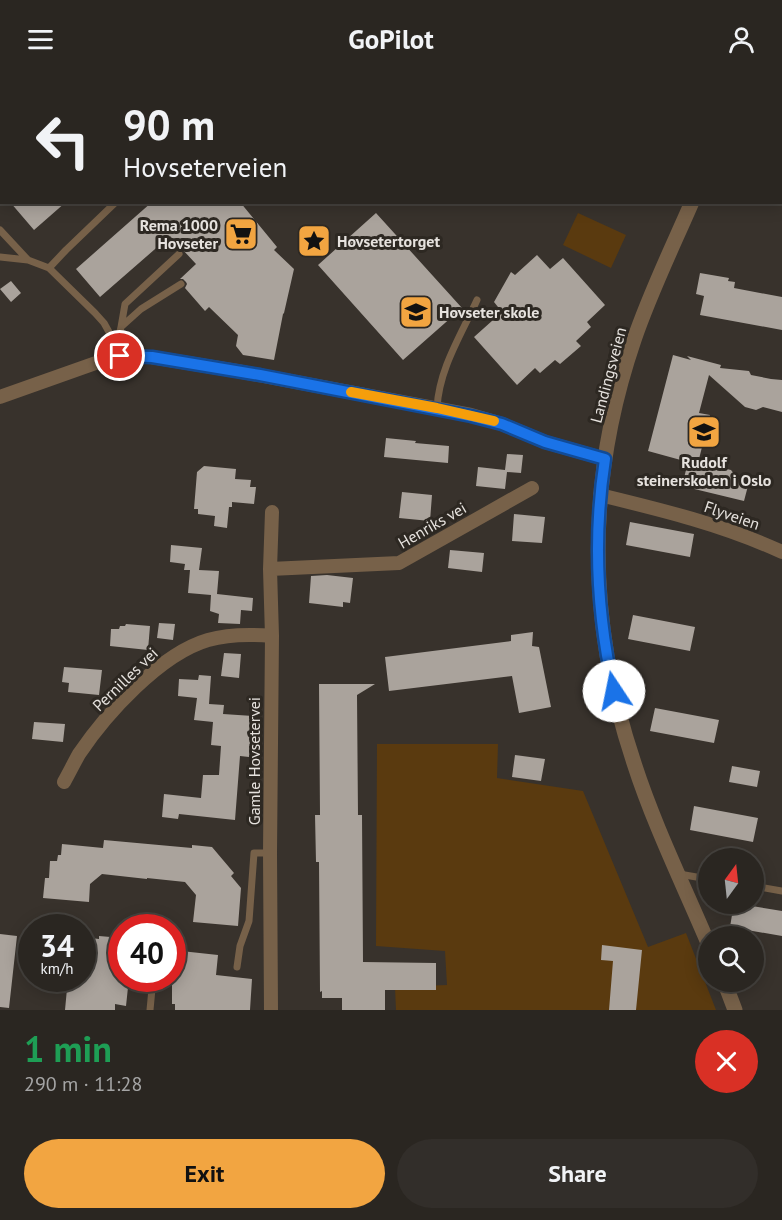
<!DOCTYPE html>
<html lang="en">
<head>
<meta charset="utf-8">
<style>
  :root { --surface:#2a2621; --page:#322e2a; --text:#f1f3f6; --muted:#a5a5a5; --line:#46433f; --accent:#f2a541 }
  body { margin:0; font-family:"PT Sans",sans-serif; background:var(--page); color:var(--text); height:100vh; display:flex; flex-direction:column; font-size:22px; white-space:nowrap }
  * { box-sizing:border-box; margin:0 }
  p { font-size:20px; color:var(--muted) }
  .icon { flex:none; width:33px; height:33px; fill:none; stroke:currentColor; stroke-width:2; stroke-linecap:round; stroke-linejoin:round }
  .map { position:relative; height:932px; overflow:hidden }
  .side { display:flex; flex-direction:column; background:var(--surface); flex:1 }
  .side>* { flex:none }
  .top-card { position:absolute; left:0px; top:0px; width:783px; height:126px; box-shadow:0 3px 15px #0003,0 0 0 2px var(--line); background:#2a2621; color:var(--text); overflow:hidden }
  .needle { width:39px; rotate:15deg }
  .tools { position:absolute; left:698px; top:770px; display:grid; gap:12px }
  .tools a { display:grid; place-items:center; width:66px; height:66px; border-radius:50%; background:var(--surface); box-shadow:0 3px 15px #0003,0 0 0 2px var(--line); font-size:30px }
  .speed { position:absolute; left:18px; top:836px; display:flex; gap:12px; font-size:30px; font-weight:700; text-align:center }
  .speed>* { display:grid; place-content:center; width:78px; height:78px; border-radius:50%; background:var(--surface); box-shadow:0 3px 15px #0003,0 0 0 2px var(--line); line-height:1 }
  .speed small { font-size:15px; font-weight:400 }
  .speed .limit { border:9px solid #d22; background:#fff; color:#111 }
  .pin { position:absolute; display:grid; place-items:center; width:51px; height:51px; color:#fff; margin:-26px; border:3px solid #fff; border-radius:50%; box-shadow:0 2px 6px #0007 }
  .me { position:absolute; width:66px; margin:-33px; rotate:349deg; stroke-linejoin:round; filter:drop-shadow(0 0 4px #0008) }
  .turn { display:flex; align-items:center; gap:21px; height:126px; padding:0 24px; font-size:27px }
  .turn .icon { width:78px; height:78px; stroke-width:2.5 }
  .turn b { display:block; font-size:42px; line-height:51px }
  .round { display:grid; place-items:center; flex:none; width:63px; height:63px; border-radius:32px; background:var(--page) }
  .overview { display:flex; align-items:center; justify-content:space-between; height:102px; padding:0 24px }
  h1 { font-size:36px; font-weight:800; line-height:45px; color:#1e9e55 }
  .action { display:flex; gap:12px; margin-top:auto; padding:12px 24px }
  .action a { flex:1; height:69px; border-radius:36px; background:var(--accent); color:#111; font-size:24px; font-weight:800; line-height:69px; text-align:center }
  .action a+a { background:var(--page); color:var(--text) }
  header { display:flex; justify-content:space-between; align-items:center; height:78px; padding:0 24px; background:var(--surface); font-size:27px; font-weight:800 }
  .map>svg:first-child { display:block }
</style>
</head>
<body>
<header><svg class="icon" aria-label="menu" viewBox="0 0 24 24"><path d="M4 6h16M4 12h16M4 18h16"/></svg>GoPilot<svg class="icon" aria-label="person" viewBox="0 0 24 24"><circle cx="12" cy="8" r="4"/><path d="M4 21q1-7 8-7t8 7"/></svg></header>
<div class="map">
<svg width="782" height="932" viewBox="0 0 782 932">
  <rect width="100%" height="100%" fill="#38322c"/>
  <!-- green -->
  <path fill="#5a3a0f" d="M578,135L626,157L611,190L563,167Z
    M377,666H498L497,700L583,713L648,869L686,855L716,932H396L395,909L447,907L445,873L376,868Z"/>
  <!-- building -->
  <path fill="#aaa39c" d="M10,124H66L34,152Z
    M152,124H240L277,169L274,172L294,191L284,235L283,236L274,282L243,277L236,268L238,257L209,229L205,233L185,210L187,206L186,204L183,201H180L196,186L170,158L100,219L76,191Z
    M376,135L462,230L403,282L318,187Z
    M537,177L550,191L563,180L605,227L587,244L591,249L576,263L581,268L560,286L555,282L540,295L535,290L517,307L474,259L502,234L494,224L511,194L515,197Z
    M700,195L729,200L728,203L735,204L734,210L782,219V252L700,237L704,218L696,216Z
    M11,203L21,215L11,224L0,211Z
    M673,277L691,282L687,278L721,287L720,290L749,293L751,297L771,301L782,302V334L763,329L756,332L745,329L709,297L699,335L710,337L699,381L702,382L701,385L731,392L738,401L749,404L744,423L682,408L688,384L648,373Z
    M386,360L416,363L415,365L449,368L448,385L384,379Z
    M507,376L523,377L521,395L507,394L505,411L476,408L478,389L505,392Z
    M204,388L236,391L235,401L251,402L250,409H256L254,426L232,424V429H229L227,450L214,448L215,438L198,436V431H194L197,394Z
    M402,414L432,417L430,443L399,440Z
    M514,436L545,439L542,465L512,463Z
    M630,444L694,456L690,479L626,467Z
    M171,467L202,470L199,492L219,493L217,516L253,520L252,533L241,532L240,546L218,545L219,536L210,533L211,517L188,515L190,492H184L185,486L170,484Z
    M450,472L484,475L482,494L448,490Z
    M327,497L353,500L350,525L343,524V529L309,525L311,498Z
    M633,537L695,549L690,573L628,561Z
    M159,545L175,546L173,562L157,560Z
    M126,546L150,548L148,572L110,568L111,551H119L120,548H125Z
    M533,554L532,568L539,569L551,629L519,635L512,598L389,613L385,579L511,563V557Z
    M224,575L241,576L239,600L221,598Z
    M64,589L102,592L99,617L68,614L69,605L62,604Z
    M199,597L211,598L209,626L224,627L223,636L253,638L249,679L240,678L235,742L179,736L178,741L162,739L164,716L201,720L203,697H219L221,668L211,667L213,644L194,642L197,620L178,618L179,601L198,602Z
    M319,606H375L357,617L358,737H362L363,884L436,885V912H385V932H342V920H322V913L320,914L319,784H316L315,737H320Z
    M655,630L719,642L714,665L650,653Z
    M34,644L65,646L63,664L32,661Z
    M515,677L545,681L541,703L512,699Z
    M732,688L760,693L757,709L729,704Z
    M694,728L758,740L753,764L690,752Z
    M104,762L192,770V767L212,769L234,795L231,798L241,810L238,848L193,844L196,817L185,804L147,800V801L102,796L90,806L89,824L43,820L45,800H49L50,783H57L58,777H61L62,766L103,770Z
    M734,825L782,833V858L730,849Z
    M0,856L17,858L9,930L0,929Z
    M99,858L122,860V900H129L126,928L115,926V932H65L68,900H82V859L99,861Z
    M602,867L642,872L636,932H609L613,883L601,882Z
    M172,872L218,877L216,897L252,901L250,932H175V926H172Z"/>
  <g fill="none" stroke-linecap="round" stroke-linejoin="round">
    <!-- service -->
    <path stroke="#776149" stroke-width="7" d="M70,0L74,2
      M203,0L204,2
      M262,2L265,0
      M345,2L346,0
      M694,2L695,0
      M0,152L28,182L49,190L95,235L104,245L114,263L120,278
      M0,179L28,182
      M49,190L66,172L116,124
      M121,249L125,226L179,176
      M112,259L119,258L121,249L141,231L181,206
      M437,330C439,291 461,257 477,222
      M679,796L708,801
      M753,808L782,813
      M237,889L240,868L249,843L254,775H270
      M150,932L153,900"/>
    <!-- minor -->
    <path stroke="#776149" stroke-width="14" d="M0,319L107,281L120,278L151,279L237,293L471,337L502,346L545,364L605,381
      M600,417C662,432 724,447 782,474
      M270,491L399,485L532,410
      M64,704C69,695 74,685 79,676C106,636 160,576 208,562C229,556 250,556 272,558
      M271,932L270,775L272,558L270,491L272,434"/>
    <!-- tertiary -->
    <path stroke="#776149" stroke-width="15" d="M747,2L748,0
      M692,124C672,170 650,215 634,262C586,402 587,545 634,685C654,747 683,806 708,865
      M724,903L735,932"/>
  </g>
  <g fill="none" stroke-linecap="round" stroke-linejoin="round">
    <defs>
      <path id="route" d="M120,278L152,279L260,297L471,338L502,346L545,364L605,381C593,458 597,537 614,613"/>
    </defs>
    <!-- route casing -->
    <use href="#route" stroke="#114b97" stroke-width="15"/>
    <!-- route -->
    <use href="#route" stroke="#1a73e8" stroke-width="10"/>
    <!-- slow -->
    <path stroke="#f59e0b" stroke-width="10" d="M351,314L437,330L494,343"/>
  </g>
  <!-- icons -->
  <defs>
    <symbol id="supermarket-square" viewBox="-11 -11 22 22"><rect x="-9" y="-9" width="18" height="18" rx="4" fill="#f2a541" stroke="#2d2822"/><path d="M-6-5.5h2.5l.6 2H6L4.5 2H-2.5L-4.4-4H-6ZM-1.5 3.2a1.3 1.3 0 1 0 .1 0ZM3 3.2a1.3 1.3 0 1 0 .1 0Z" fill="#111"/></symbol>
    <symbol id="sight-square" viewBox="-11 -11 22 22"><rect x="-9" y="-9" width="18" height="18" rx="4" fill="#f2a541" stroke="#2d2822"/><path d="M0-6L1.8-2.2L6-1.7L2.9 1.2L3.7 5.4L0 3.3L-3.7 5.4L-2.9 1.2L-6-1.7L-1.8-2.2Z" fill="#111"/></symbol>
    <symbol id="school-square" viewBox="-11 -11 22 22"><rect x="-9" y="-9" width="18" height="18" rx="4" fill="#f2a541" stroke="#2d2822"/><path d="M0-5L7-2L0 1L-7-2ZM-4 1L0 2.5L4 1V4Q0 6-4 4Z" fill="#111"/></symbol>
  </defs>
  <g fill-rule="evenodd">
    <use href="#supermarket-square" x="222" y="137" width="38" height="38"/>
    <use href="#sight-square" x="295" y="144" width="38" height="38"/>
    <use href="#school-square" x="397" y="215" width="38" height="38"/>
    <use href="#school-square" x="685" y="335" width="38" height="38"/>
  </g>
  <g text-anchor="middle" stroke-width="6" stroke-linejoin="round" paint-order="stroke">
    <!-- poi labels -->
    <g font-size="16" font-weight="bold" fill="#e6e2de" stroke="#2d2822" text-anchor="start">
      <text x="218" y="153" text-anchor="end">Rema 1000<tspan x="218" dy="18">Hovseter</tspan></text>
      <text x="337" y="169">Hovsetertorget</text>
      <text x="439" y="240">Hovseter skole</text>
      <text x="704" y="390" text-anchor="middle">Rudolf<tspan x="704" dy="18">steinerskolen i Oslo</tspan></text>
    </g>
    <!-- street labels -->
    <g font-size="16" fill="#e6e2de" stroke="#2d2822">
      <text transform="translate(608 297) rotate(-75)" y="6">Landingsveien</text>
      <text transform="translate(732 437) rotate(19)" y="6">Flyveien</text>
      <text transform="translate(432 447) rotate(-30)" y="6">Henriks vei</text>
      <text transform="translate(125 601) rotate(-44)" y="6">Pernilles vei</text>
      <text transform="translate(254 683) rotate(-90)" y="6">Gamle Hovsetervei</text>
    </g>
  </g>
</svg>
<div class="tools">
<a><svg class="needle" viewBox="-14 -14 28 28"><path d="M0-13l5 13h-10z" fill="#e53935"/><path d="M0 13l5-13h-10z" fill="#a5a5a5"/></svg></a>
<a><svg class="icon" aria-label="search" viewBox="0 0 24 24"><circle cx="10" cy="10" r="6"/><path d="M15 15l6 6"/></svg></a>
</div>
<div class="speed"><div>34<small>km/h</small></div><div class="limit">40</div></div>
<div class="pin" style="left:120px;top:278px;background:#d93025"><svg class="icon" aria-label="arrive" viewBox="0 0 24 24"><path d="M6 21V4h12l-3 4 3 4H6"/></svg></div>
<svg class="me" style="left:614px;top:613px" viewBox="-20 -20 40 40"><circle r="19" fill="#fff"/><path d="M0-13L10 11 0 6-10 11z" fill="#1a73e8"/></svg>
<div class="top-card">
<div class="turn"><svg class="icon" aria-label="left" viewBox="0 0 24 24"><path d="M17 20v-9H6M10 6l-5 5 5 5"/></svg><div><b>90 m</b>Hovseterveien</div></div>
</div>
</div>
<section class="side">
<div class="overview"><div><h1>1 min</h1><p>290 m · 11:28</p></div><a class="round" style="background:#d93025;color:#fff"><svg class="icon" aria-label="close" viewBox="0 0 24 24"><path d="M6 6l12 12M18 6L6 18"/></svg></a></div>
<div class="action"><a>Exit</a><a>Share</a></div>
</section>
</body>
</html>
